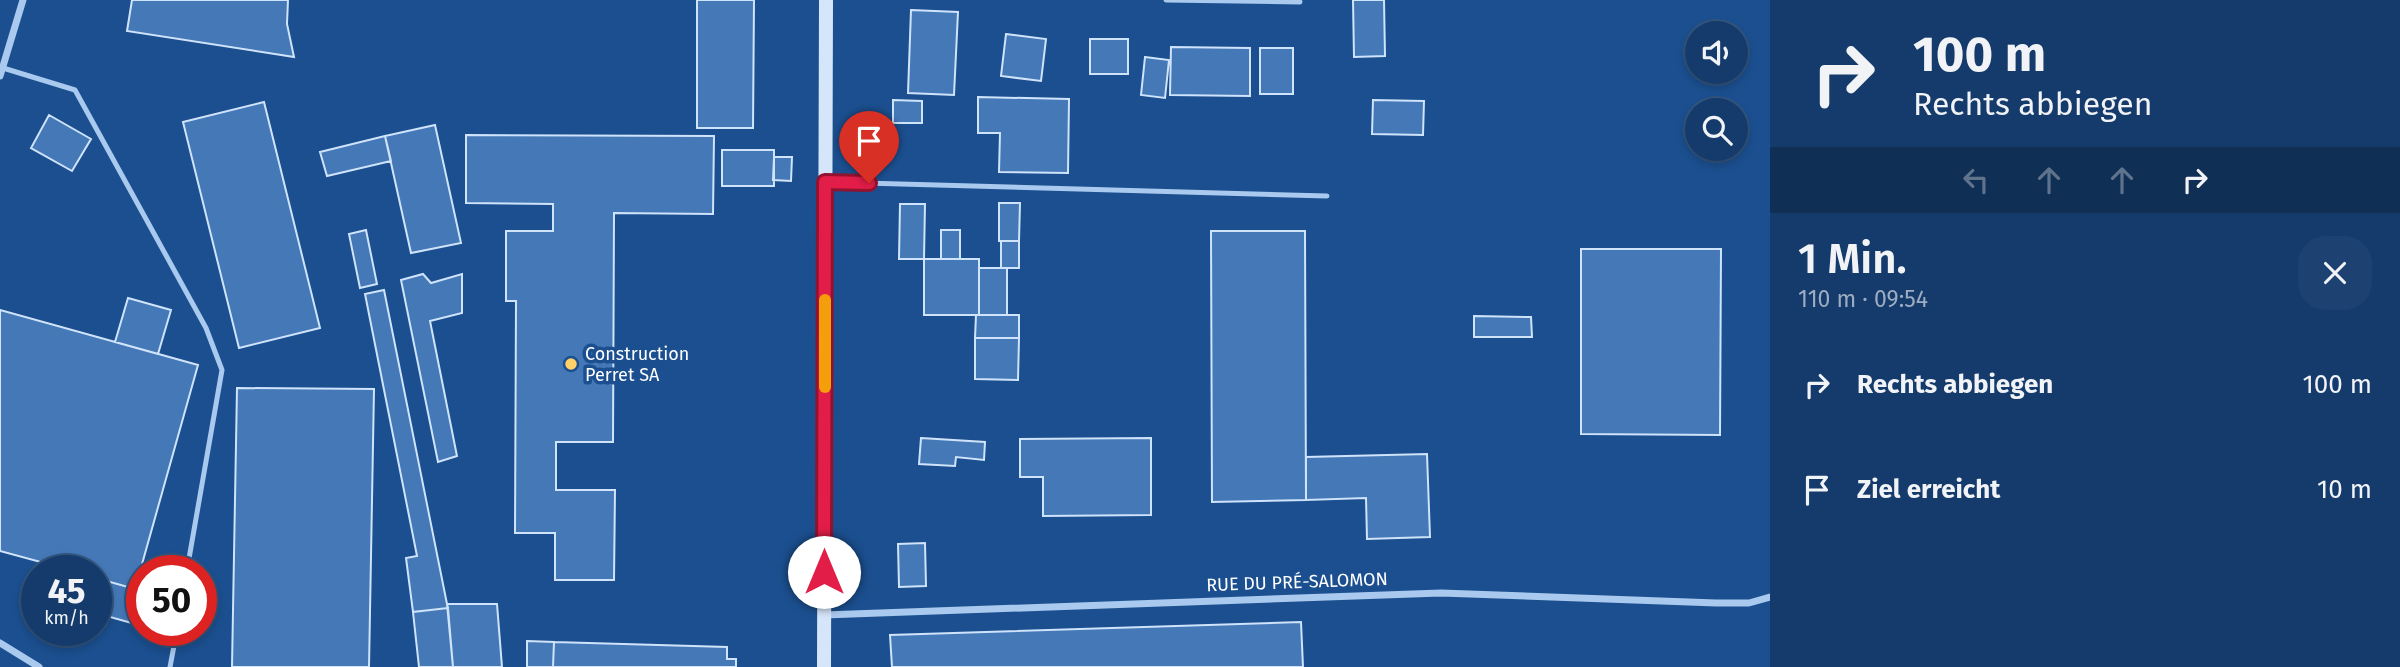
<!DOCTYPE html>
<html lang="de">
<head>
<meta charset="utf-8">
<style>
  :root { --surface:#143b6b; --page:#1d4271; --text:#f1f3f6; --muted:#9dadc1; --line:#33557e }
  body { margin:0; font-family:"Fira Sans",sans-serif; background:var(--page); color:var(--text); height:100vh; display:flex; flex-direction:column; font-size:26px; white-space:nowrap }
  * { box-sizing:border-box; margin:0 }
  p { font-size:23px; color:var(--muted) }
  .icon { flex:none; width:38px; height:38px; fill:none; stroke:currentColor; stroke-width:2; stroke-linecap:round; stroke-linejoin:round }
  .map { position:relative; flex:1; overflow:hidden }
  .details { display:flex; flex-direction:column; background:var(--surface); width:630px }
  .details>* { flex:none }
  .top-card { background:#143b6b; color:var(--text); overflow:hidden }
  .tools { position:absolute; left:1685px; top:21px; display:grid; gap:14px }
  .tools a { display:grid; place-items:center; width:63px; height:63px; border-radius:50%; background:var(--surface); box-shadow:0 4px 10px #0003,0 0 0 2px var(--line); font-size:35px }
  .speed { position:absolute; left:21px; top:555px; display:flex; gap:14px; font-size:35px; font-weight:700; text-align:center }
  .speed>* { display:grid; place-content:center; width:91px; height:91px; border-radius:50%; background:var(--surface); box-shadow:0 4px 10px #0003,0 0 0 2px var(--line); line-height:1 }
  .speed small { font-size:18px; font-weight:400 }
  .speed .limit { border:10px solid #d22; background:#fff; color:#111 }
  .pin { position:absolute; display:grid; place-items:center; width:60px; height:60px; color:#fff; margin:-72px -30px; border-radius:50% 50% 50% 0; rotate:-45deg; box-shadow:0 0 7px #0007 }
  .pin .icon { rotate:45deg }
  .me { position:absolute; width:77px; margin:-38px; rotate:0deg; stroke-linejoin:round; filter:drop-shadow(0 0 5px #0008) }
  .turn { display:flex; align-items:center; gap:24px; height:147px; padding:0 28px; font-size:32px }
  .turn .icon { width:91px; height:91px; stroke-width:2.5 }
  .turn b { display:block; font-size:49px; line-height:60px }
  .lanes { display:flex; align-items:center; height:66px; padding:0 28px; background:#0003; justify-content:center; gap:35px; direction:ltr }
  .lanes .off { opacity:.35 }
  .round { display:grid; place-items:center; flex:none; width:74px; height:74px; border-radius:28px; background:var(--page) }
  .headline { display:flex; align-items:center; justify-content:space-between; height:119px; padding:0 28px }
  h1 { font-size:42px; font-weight:600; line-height:52px }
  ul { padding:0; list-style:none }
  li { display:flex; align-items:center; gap:21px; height:105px; padding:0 28px }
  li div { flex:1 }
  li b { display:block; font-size:26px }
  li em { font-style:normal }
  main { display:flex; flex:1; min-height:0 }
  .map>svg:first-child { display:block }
</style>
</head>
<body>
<main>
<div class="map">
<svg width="1770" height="667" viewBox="0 0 1770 667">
  <rect width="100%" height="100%" fill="#1b4f8f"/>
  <!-- building -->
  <path fill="#4478b7" stroke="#cfe3fa" stroke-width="2" d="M132,0H288L287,24L294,57L127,31Z
    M697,0H754L753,128H697Z
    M1353,0H1384L1385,56L1354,57Z
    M911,10L958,12L954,95L908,93Z
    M1006,34L1046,39L1041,81L1001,76Z
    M1090,39H1128V74H1090Z
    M1171,47L1250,48V96L1170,95Z
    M1260,48H1293V94H1260Z
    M1145,57L1169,60L1165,98L1141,95Z
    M978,97L1069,99L1068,173L999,172L1000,133H978Z
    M893,100L922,101V123H893Z
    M1373,100L1424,101L1423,135L1372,134Z
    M264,102L320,328L239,348L183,122Z
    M49,115L91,139L72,171L31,148Z
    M435,125L461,243L411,253L385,136Z
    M466,135L714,136L713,214L614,213L613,442H556V490H615L614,580H555V533H515L516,301H506V231H553V204L466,203Z
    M385,136L391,161L327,176L320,152Z
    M722,150H774V186H722Z
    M774,157H792L791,181L773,180Z
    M999,203H1020L1019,241H999Z
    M900,204H925L924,259H899Z
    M366,230L377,284L360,288L349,234Z
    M941,230H960V259H941Z
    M1211,231H1305L1306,500L1212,502Z
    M1001,241H1019V268H1001Z
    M1581,249H1721L1720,435L1581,434Z
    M924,259H979V315H924Z
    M979,268H1007V315H979Z
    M423,274L431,283L462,274V313L430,321L457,456L438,462L401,280Z
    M384,290L447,604L448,608L413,612L406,558L417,556L365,294Z
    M128,298L171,310L158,354L115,342Z
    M0,310L198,365L135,589L96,578V570H70L0,551Z
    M976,315H1019V338H975Z
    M1474,316L1531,317L1532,337H1474Z
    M975,338H1019L1018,380L975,379Z
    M237,388L374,389L369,667H232Z
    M921,438L985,442L984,460L956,457L955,466L919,464Z
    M1151,438V515L1043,516V477H1020V439Z
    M1427,454L1430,537L1367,539L1366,498L1306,500V457Z
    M925,543L926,586L899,587L898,544Z
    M138,577L142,578V626L96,613V578L135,589Z
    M447,604H497L502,667H453Z
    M448,608L453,667H419L413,612Z
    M1301,622L1303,667H892L890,635Z
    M527,641L554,642L553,667H527Z
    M554,642L727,647V659H736V667H553Z"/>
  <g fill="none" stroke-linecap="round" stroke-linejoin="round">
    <!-- service -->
    <path stroke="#a9c9ee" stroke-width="5" d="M1166,0L1300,2
      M3,68L75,90L206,328L222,370L187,570
      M828,182L1327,196
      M170,667L177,630"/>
    <!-- minor -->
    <path stroke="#a9c9ee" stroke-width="7" d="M0,76L23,0
      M824,615L1441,593L1716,603H1749L1770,597
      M0,643L39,667"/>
    <!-- secondary -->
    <path stroke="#d6e6fa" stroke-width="14" d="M824,667L826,0"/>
  </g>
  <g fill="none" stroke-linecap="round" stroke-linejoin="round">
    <defs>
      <path id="route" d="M824,572L825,182L869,183"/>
    </defs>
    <!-- route casing -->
    <use href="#route" stroke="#92132f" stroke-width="18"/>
    <!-- route -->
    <use href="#route" stroke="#e11d48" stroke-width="12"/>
    <!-- slow -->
    <path stroke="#f59e0b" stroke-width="12" d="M825,387V300"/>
  </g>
  <!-- markers -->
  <circle fill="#ffd166" stroke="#1b4f8f" stroke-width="2.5" cx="571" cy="364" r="7"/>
  <g text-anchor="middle" stroke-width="7" stroke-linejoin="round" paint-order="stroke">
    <!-- poi labels -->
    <g font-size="18" fill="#fff" stroke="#1b4f8f" text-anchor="start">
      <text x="585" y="360">Construction<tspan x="585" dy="21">Perret SA</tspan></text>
    </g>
    <!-- street labels -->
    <g font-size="18" fill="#fff" stroke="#1b4f8f">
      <text transform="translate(1297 582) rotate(-2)" y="6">RUE DU PRÉ-SALOMON</text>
    </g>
  </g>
</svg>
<div class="tools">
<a><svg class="icon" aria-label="sound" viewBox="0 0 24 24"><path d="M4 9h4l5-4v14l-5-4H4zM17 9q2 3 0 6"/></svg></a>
<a><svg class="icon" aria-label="search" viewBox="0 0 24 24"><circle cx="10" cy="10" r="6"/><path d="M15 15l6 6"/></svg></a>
</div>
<div class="speed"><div>45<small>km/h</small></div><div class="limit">50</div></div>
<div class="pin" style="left:869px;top:183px;background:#d93025"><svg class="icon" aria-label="arrive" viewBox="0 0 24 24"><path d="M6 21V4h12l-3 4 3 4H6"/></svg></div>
<svg class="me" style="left:824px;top:572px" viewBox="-20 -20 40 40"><circle r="19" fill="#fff"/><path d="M0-13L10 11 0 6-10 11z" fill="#e11d48"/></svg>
</div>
<section class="details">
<div class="top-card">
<div class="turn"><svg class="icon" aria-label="right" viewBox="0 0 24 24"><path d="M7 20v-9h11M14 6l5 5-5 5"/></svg><div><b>100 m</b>Rechts abbiegen</div></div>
<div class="lanes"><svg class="icon off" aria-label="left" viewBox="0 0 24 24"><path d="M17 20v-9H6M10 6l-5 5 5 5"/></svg><svg class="icon off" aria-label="ahead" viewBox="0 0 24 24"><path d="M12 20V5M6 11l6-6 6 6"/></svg><svg class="icon off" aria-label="ahead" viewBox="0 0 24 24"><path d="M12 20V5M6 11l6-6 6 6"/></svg><svg class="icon" aria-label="right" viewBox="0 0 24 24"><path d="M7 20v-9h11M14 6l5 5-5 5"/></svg></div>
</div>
<div class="headline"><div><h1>1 Min.</h1><p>110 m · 09:54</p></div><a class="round"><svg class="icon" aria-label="close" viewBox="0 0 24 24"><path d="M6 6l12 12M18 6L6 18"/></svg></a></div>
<ul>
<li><svg class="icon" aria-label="right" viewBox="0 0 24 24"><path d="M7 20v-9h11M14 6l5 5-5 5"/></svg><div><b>Rechts abbiegen</b></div><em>100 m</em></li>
<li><svg class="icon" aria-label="arrive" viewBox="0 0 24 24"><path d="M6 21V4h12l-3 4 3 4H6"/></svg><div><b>Ziel erreicht</b></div><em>10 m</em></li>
</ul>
</section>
</main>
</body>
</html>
